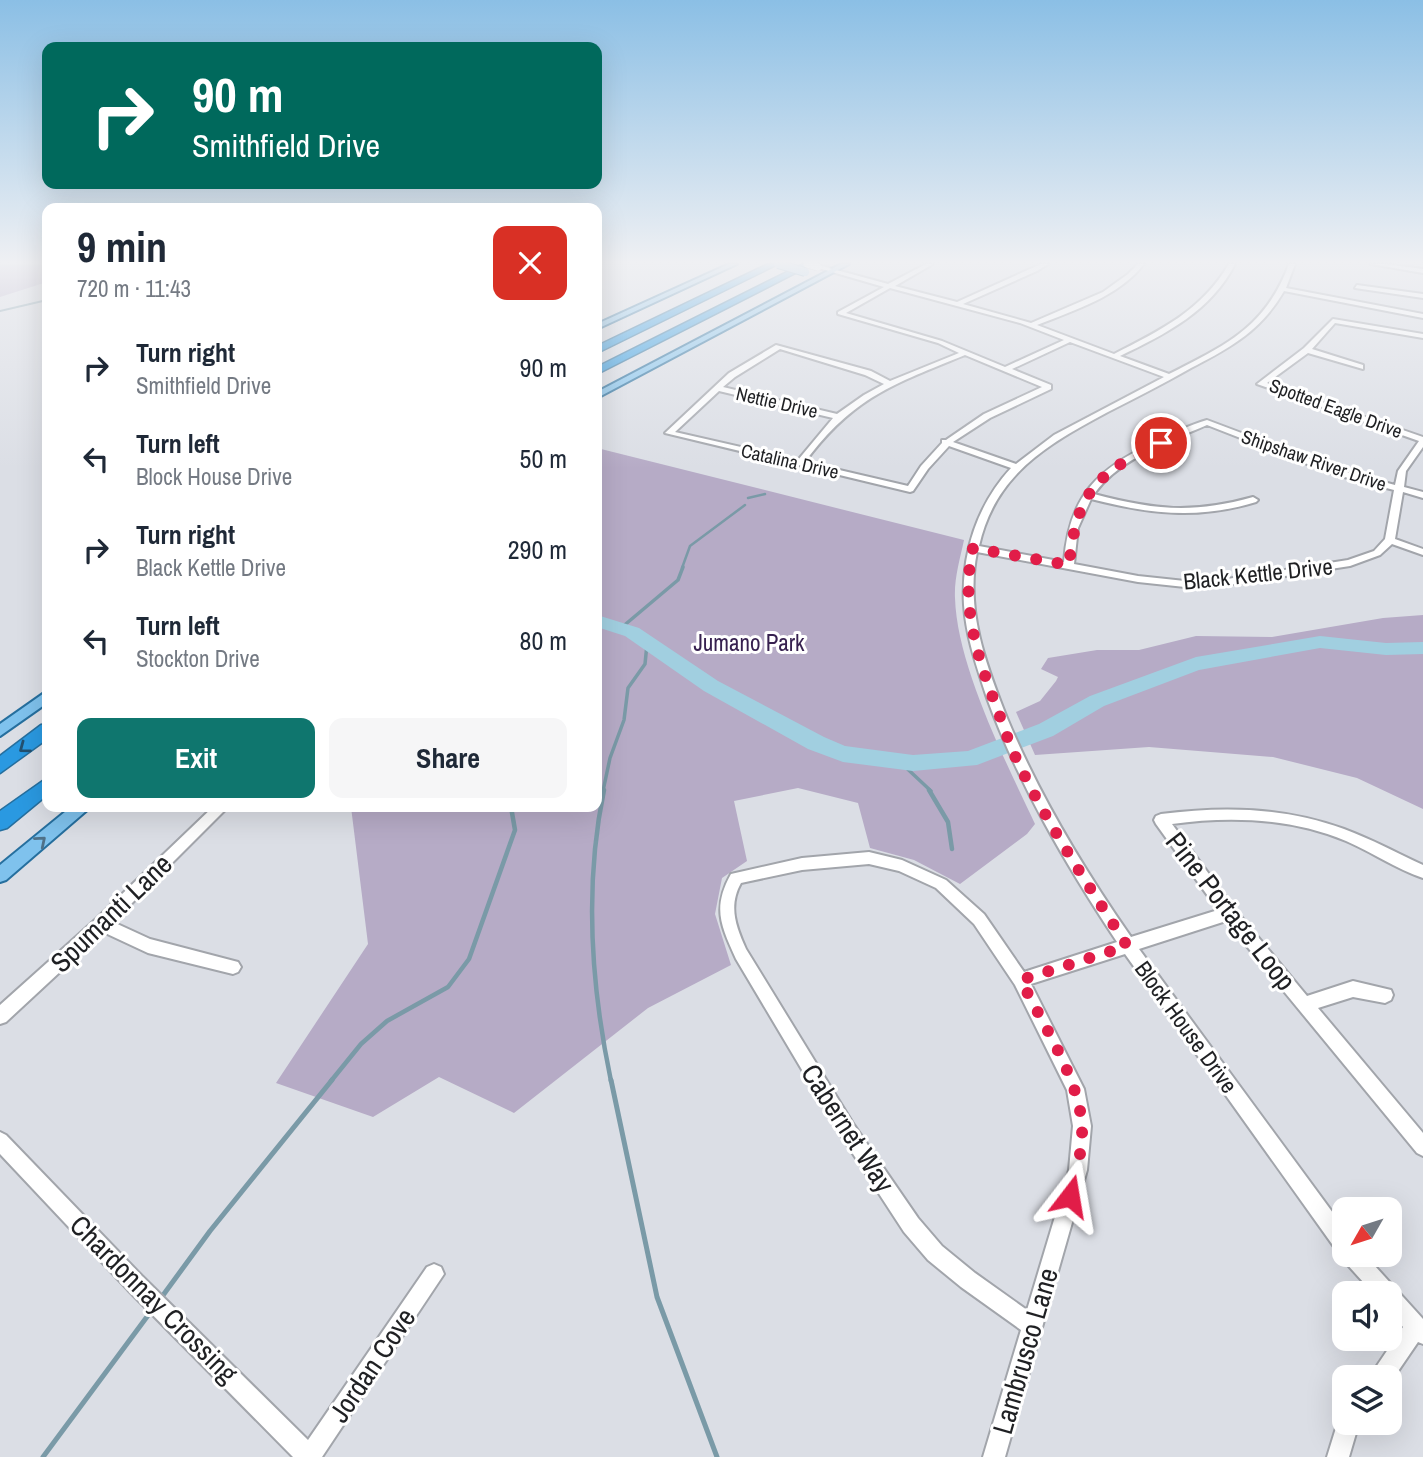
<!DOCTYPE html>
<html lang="en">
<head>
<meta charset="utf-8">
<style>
  :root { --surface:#fff; --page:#f6f6f7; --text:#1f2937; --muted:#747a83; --accent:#0f766e }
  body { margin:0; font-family:"Archivo Narrow",sans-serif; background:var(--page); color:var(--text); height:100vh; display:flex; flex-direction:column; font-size:26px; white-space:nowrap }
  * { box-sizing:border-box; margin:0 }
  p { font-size:23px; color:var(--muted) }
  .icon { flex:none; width:38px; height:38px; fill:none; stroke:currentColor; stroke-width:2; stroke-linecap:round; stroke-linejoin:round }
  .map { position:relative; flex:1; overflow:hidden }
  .details { position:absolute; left:42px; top:203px; width:560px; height:609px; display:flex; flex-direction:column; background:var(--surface); border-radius:14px; box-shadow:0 7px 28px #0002 }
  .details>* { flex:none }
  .hud { position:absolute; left:42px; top:42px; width:560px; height:147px; border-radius:14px; box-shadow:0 7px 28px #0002; background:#00695c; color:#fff; overflow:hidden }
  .needle { width:46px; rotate:231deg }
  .controls { position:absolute; left:1332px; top:1197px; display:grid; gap:14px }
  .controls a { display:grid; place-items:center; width:70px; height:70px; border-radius:14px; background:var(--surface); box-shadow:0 7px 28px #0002; font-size:35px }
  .pin { position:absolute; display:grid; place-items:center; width:60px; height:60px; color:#fff; margin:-30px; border:4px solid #fff; border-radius:50%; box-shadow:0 2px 7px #0007 }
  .me { position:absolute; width:77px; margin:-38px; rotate:14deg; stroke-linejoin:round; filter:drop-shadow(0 0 5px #0008) }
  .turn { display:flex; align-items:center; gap:24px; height:147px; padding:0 35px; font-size:32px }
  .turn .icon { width:91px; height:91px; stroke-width:2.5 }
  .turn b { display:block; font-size:49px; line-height:60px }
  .round { display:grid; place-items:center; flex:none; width:74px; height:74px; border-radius:14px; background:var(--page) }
  .head { display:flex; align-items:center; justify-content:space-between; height:119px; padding:0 35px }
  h1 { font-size:42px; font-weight:700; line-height:52px }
  .primary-button { display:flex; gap:14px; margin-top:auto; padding:14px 35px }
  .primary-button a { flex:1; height:80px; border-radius:14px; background:var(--accent); color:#fff; font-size:28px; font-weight:700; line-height:80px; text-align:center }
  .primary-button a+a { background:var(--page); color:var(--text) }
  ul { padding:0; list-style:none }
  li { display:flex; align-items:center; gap:21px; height:91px; padding:0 35px }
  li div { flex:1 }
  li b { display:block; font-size:26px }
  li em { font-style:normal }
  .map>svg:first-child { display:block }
</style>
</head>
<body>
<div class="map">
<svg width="1423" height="1457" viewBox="0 0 1423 1457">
  <rect width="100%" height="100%" fill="#dbdee5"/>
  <!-- green -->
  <path fill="#b6abc6" d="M0,264H47V282L0,297Z
    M597,448L964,540C960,559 954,579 955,598C957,666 1006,762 1035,824L1027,834L960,884L914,860L870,848L858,803L798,788L734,801L747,861L722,878L715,914L731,965L648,1008L514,1113L439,1077L373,1117L276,1083L368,944L351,807H597Z
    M1423,615V809L1357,778L1273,757L1149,747L1035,755L1016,712L1040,701L1056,681L1058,677L1041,669L1048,658L1097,650H1139L1196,636L1272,637L1383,618Z"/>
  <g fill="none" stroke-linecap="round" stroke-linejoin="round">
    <!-- stream-far4 -->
    <path stroke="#7a9aa7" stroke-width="2" d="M0,311L47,300"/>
    <!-- stream-far3 -->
    <path stroke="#7a9aa7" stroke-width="2.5" d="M748,498L765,494
      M682,568L690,546L745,505"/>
    <!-- stream-far2 -->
    <path stroke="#7a9aa7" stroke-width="3.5" d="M621,628L678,580L683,567
      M899,761L931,791
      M603,791L610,758L624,720L628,688L645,664L647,644"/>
    <!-- stream-far1 -->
    <path stroke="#7a9aa7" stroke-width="4.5" d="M604,790C584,886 591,986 611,1081
      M929,790L948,822L952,849
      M331,1081L361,1044L387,1021L448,987L469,959L515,830L511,807"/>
    <!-- stream -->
    <path stroke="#7a9aa7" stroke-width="5" d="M611,1080L657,1297L717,1457
      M161,1298L210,1231L332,1080
      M43,1457L152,1310"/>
    <!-- river -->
    <path fill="#a1cfe0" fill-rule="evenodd" d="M597,615L639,628L718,681L824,737L845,746L913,755L968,751L1039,724L1090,696L1196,657L1320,636L1386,643L1423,642V654L1386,655L1320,648L1199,670L1104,706L1053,736L977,765L913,771L843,762L808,749L704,691L625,636L597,627Z"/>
    <defs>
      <path id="minor" d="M926,264H933L895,286L957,302L1041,264H1048L1037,271L963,304L1031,323L1103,292L1128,274L1138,264H1144C1118,297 1075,310 1037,325L1114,354C1161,330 1201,311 1229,264H1235C1211,311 1166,334 1120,356L1169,374C1226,345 1266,327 1289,264H1295L1286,288L1423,314V318L1284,291C1261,331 1230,348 1191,368C1163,384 1135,398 1106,413C1046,445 995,475 979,546L1064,562C1069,495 1098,468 1157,441C1173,433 1190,425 1207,420L1339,470L1395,485L1398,471L1419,441L1257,384L1304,348L1333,319L1423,334V338L1335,323L1312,349L1363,365V369L1308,353L1267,383L1423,437V447L1406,471L1404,487L1423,492V498L1403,492L1395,539L1423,549V555L1392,544L1380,555L1350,566L1227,585L1185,587L1138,582L977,552C965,610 986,665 1007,718C1040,797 1083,868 1131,937L1218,910L1156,824L1154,820L1156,816L1161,814C1223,806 1284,807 1344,829C1371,839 1397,853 1423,865V878C1396,869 1372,852 1346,841C1291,818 1230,816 1172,824L1234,908L1307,996L1353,981L1391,990L1393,995L1391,1000L1385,1003L1353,997L1318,1008L1423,1133V1156L1417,1153L1226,921L1139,949L1344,1228V1255H1365L1423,1319V1344L1418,1342L1390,1383V1377H1370L1374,1370L1403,1327L1390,1311V1293H1373L1345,1262L1343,1253L1337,1251L1125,954L1031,984L1084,1089L1091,1126L1087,1170L1005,1457H983L1021,1330L961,1287L928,1260L904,1232L842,1137L736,959C721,926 712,908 731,874L802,858L869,852L902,860L946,880L984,914L1024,972L1117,942C1066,865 1019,785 987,698C977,667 966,637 964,605C961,554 977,505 1011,468L949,446L928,469L913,491L910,492L665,433L729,373L776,345L871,371L890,381L959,353L938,343L838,314V312L884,287L815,267L818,265L888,284ZM890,288L1020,323L1064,340L1005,367L942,341L846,313ZM1070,342L1164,377L1054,435L1016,464L953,442L990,418L1051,389V385L1012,369ZM780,349L865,375L884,384L864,395L837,414L723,387L735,377ZM965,355L1042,387L984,414L946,440H942V443L921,466L908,486L805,462C853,397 894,384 965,355ZM719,391L833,418L798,460L675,432ZM1207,425L1333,474L1394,490L1385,539L1374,551L1348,560L1227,579L1185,581L1138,576L1074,564L1078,528L1091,499C1150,514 1197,520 1256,502L1258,500L1253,497C1192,514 1155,510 1094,494C1120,458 1168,442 1207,425ZM869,864L899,871L936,888L974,924L1015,985L1067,1090L1073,1126L1069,1170L1027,1310L975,1273L942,1246L918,1218L854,1125L746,949C736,927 728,906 741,883L802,870Z
        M1371,264H1385L1423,269V273Z
        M1357,285L1423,294V298L1355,288Z
        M213,807H228L113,922L150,939L238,962L241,967L238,972L233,974L148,953L103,932L6,1022L0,1024V1005L96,919Z
        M0,1132L6,1135L142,1276L308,1440L427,1267L434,1264L441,1267L444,1274L322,1457H293L128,1290L0,1154Z
        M1344,1414V1423H1359L1349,1457H1327L1340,1415Z"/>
      <path id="major" d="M729,264H737L597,329V324Z
        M841,264H849L597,398V392Z
        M47,691V703L0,736V724Z
        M71,807H89L86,811L6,880L0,882V865Z"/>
      <path id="highway" d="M768,264H778L597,353V346Z
        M803,264H813L597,374V367Z
        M47,724V739L0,773V756L41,725Z
        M47,778V795L7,828L0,830V811Z"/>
    </defs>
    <!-- minor casing -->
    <use href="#minor" stroke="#a2a5ab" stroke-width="4"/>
    <!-- major casing -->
    <use href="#major" stroke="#266f9e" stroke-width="4"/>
    <!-- highway casing -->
    <use href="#highway" stroke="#266f9e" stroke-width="3"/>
    <!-- minor -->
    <use href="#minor" fill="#fff" fill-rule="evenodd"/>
    <!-- major -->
    <use href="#major" fill="#7fc2ed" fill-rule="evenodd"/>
    <!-- highway -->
    <use href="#highway" fill="#2a99e1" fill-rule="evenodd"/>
    <defs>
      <path id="minor-bridge" d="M807,264L818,267"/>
      <path id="major-bridge" d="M778,264L805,272"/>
    </defs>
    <!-- minor-bridge casing -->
    <use href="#minor-bridge" stroke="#a2a5ab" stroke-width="9" stroke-linecap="butt"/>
    <!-- major-bridge casing -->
    <use href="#major-bridge" stroke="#266f9e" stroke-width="10" stroke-linecap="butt"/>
    <!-- minor-bridge -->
    <use href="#minor-bridge" stroke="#fff" stroke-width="7"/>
    <!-- major-bridge -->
    <use href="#major-bridge" stroke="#7fc2ed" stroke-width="8"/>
  </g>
  <!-- one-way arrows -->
  <defs><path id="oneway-chevron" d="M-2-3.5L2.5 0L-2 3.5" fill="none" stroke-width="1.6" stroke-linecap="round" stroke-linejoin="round" transform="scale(1.75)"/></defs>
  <use stroke="#23506f" href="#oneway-chevron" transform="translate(24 748) rotate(143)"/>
  <use stroke="#4f7188" href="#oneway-chevron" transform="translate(41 841) rotate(-40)"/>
  <!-- sky -->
  <linearGradient id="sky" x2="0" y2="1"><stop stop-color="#8bbfe5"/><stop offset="0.56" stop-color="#eff0f3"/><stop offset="1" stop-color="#eff0f3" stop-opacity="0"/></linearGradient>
  <rect width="1423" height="468" fill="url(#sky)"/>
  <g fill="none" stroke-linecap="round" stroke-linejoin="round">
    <!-- route -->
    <path stroke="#e11d48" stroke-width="12" stroke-dasharray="0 21.6" d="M1070,1196C1076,1174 1083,1149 1082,1126C1079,1078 1042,1023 1021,980L1127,946C1088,884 1047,824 1016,758C1007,739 1001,718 993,698C975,650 961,600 973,548L1069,565C1077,493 1095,473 1161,443"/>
  </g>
  <g text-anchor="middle" stroke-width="6" stroke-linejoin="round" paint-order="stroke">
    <!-- far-street labels -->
    <g font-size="19" fill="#1f2023" stroke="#fff">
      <text transform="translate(777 402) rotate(13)" y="7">Nettie Drive</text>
      <text transform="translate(1336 408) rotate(20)" y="7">Spotted Eagle Drive</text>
      <text transform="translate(1314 460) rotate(19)" y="7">Shipshaw River Drive</text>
      <text transform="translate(790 461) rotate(13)" y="7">Catalina Drive</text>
    </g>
    <!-- street labels -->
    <g font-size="23" fill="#1f2023" stroke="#fff">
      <text transform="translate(1258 574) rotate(-6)" y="8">Black Kettle Drive</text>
      <text transform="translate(1186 1027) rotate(54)" y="8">Block House Drive</text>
    </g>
    <!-- park labels -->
    <g font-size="23" fill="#372150" stroke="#fff">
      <text x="749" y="651">Jumano Park</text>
    </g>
    <!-- near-street labels -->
    <g font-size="28" fill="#1f2023" stroke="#fff">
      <text transform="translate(1231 911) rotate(52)" y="10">Pine Portage Loop</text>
      <text transform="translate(111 913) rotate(-44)" y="10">Spumanti Lane</text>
      <text transform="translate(848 1128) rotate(57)" y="10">Cabernet Way</text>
      <text transform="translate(154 1299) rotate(45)" y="10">Chardonnay Crossing</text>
      <text transform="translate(1025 1351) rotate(-74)" y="10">Lambrusco Lane</text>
      <text transform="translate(372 1365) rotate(-56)" y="10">Jordan Cove</text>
    </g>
  </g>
</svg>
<div class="controls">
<a><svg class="needle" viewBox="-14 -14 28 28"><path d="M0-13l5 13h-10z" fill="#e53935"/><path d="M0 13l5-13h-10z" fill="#747a83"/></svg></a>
<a><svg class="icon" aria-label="sound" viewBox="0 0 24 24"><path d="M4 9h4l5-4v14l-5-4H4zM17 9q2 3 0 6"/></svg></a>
<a><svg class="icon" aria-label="layers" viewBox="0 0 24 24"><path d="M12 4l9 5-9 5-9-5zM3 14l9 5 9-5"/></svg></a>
</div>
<div class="pin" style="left:1161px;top:443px;background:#d93025"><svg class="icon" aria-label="arrive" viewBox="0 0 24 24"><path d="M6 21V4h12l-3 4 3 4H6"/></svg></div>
<svg class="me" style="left:1070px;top:1196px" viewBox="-20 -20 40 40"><path d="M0-17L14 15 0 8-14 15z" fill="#e11d48" stroke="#fff" stroke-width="4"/></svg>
<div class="hud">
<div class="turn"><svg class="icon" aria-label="right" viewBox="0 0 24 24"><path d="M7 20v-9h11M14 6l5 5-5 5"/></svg><div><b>90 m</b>Smithfield Drive</div></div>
</div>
<section class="details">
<div class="head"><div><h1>9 min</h1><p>720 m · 11:43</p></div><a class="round" style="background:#d93025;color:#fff"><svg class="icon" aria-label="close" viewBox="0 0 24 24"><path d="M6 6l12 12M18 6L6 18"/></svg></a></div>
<ul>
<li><svg class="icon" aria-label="right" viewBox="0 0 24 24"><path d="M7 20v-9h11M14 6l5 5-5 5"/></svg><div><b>Turn right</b><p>Smithfield Drive</p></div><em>90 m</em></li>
<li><svg class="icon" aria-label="left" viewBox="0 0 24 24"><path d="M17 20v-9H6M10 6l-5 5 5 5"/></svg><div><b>Turn left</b><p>Block House Drive</p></div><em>50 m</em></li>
<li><svg class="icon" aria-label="right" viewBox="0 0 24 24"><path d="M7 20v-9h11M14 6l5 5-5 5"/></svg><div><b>Turn right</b><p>Black Kettle Drive</p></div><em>290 m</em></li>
<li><svg class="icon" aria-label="left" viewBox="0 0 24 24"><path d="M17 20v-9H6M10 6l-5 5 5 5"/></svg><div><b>Turn left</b><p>Stockton Drive</p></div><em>80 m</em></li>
</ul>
<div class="primary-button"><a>Exit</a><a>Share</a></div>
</section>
</div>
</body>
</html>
